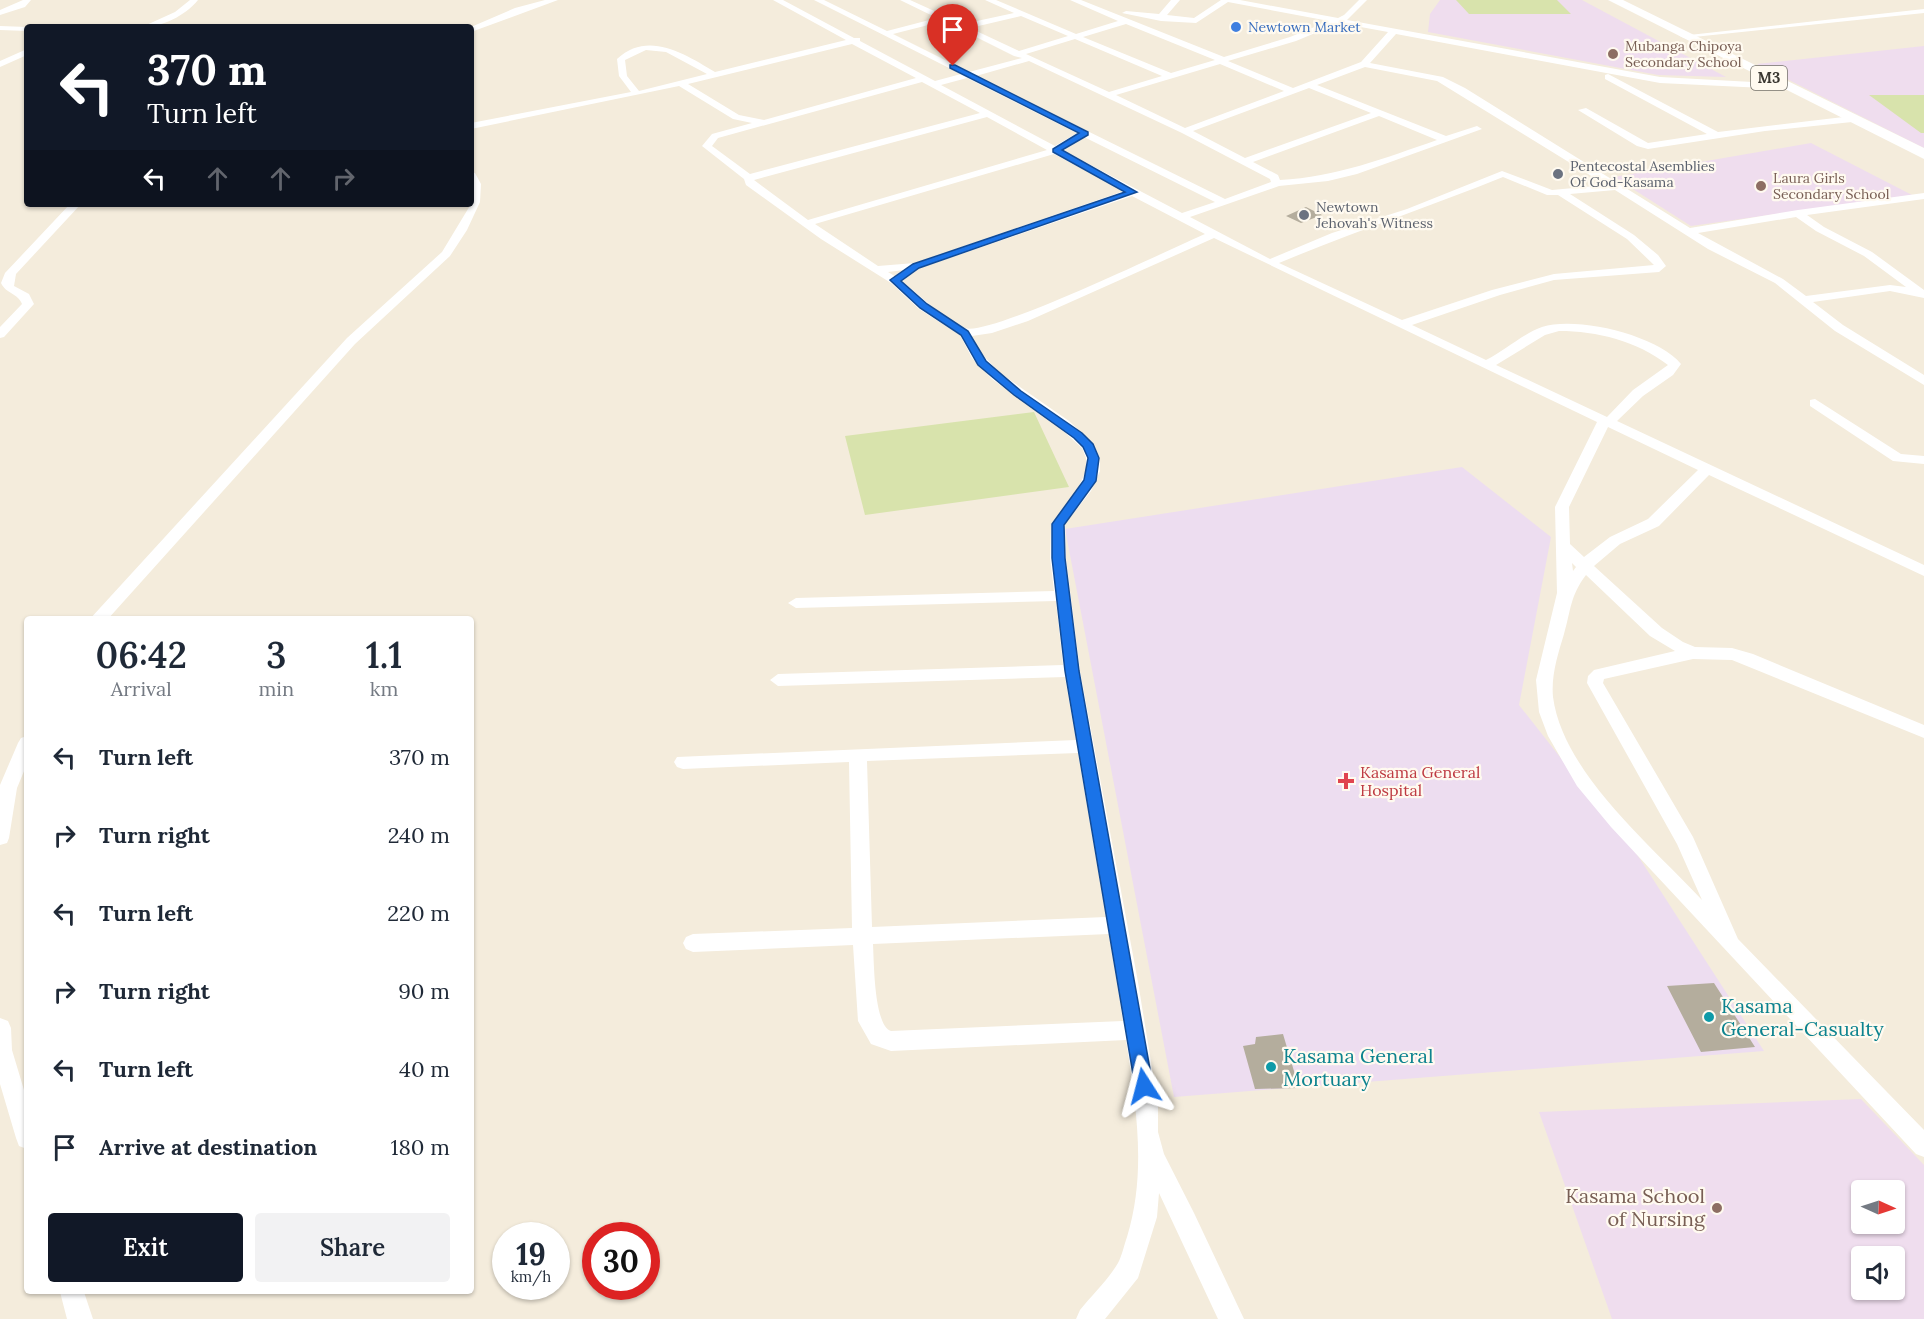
<!DOCTYPE html>
<html lang="en">
<head>
<meta charset="utf-8">
<style>
  :root { --surface:#fff; --page:#f2f2f3; --text:#1f2937; --muted:#747a83; --accent:#111827 }
  body { margin:0; font-family:Lora,serif; background:var(--page); color:var(--text); height:100vh; display:flex; flex-direction:column; font-size:22px; white-space:nowrap }
  * { box-sizing:border-box; margin:0 }
  p { font-size:20px; color:var(--muted) }
  .icon { flex:none; width:33px; height:33px; fill:none; stroke:currentColor; stroke-width:2; stroke-linecap:round; stroke-linejoin:round }
  .map { position:relative; flex:1; overflow:hidden }
  .panel { position:absolute; left:24px; top:616px; width:450px; height:678px; display:flex; flex-direction:column; background:var(--surface); border-radius:6px; box-shadow:0 2px 4px #0004 }
  .panel>* { flex:none }
  .banner { position:absolute; left:24px; top:24px; width:450px; height:183px; border-radius:6px; box-shadow:0 2px 4px #0004; background:#111827; color:#fff; overflow:hidden }
  .needle { width:39px; rotate:93deg }
  .buttons { position:absolute; left:1851px; top:1180px; display:grid; gap:12px }
  .buttons a { display:grid; place-items:center; width:54px; height:54px; border-radius:6px; background:var(--surface); box-shadow:0 2px 4px #0004; font-size:30px }
  .speed { position:absolute; left:492px; top:1222px; display:flex; gap:12px; font-size:30px; font-weight:700; text-align:center }
  .speed>* { display:grid; place-content:center; width:78px; height:78px; border-radius:50%; background:var(--surface); box-shadow:0 2px 4px #0004; line-height:1 }
  .speed small { font-size:15px; font-weight:400 }
  .speed .limit { border:9px solid #d22; background:#fff; color:#111 }
  .pin { position:absolute; display:grid; place-items:center; width:51px; height:51px; color:#fff; margin:-62px -26px; border-radius:50% 50% 50% 0; rotate:-45deg; box-shadow:0 0 6px #0007 }
  .pin .icon { rotate:45deg }
  .me { position:absolute; width:66px; margin:-33px; rotate:351deg; stroke-linejoin:round; filter:drop-shadow(0 0 4px #0008) }
  .turn { display:flex; align-items:center; gap:21px; height:126px; padding:0 24px; font-size:27px }
  .turn .icon { width:78px; height:78px; stroke-width:2.5 }
  .turn b { display:block; font-size:42px; line-height:51px }
  .lanes { display:flex; align-items:center; height:57px; padding:0 24px; background:#0003; justify-content:center; gap:30px; direction:ltr }
  .lanes .off { opacity:.35 }
  .eta { display:flex; justify-content:space-evenly; align-items:center; height:102px; text-align:center }
  .eta b { font-size:36px; font-weight:600; line-height:42px }
  .cta { display:flex; gap:12px; margin-top:auto; padding:12px 24px }
  .cta a { flex:1; height:69px; border-radius:6px; background:var(--accent); color:#fff; font-size:24px; font-weight:600; line-height:69px; text-align:center }
  .cta a+a { background:var(--page); color:var(--text) }
  ul { padding:0; list-style:none }
  li { display:flex; align-items:center; gap:18px; height:78px; padding:0 24px }
  li div { flex:1 }
  li b { display:block; font-size:22px }
  li em { font-style:normal }
  .map>svg:first-child { display:block }
</style>
</head>
<body>
<div class="map">
<svg width="1924" height="1319" viewBox="0 0 1924 1319">
  <rect width="100%" height="100%" fill="#f4ecdc"/>
  <!-- education -->
  <path fill="#efddee" fill-rule="evenodd" d="M1440,0H1582L1726,77L1658,75L1428,32L1430,14Z
    M1924,46V148L1757,64Z
    M1811,143L1912,195L1691,226L1614,177Z
    M1861,1099L1924,1165V1319H1612L1539,1112ZM1862,1191H1894V1224H1862ZM1862,1257H1894V1290H1862Z"/>
  <!-- medical -->
  <path fill="#edddf0" d="M1462,467L1551,537L1519,705L1638,856L1764,1051L1174,1097L1065,529Z"/>
  <!-- green -->
  <path fill="#d8e3ac" d="M1456,0H1557L1571,14H1469Z
    M1869,95H1924V133H1921Z
    M1034,412L1069,487L865,515L845,436Z"/>
  <!-- building -->
  <path fill="#b4ad9d" d="M1306,207L1322,215L1301,223L1286,216Z
    M1714,983L1755,1047L1701,1052L1667,986Z
    M1283,1034L1299,1088L1255,1089L1243,1046L1255,1044L1256,1037Z"/>
  <g fill="none" stroke-linecap="round" stroke-linejoin="round">
    <!-- street -->
    <path fill="#fff" fill-rule="evenodd" d="M23,0H31L25,7L0,15V10Z
      M190,0H198C185,16 162,27 142,27L175,12Z
      M545,0H558L471,32V27L515,8Z
      M773,0H783L854,38H860V41L935,81L961,74L814,0H824L887,31L937,18L900,0H910L963,24L1014,13L985,0H996L1076,34L1118,21L1070,0H1081L1224,57L1290,37L1329,21L1228,2L1196,23L1161,21L1122,13L1126,11L1159,14L1171,0H1180L1167,15L1194,18L1221,0H1240L1338,18L1344,15L1359,0H1367L1347,20L1660,77L1789,84V88L1786,89L1660,83L1396,34L1370,63L1443,77L1465,88L1690,228L1798,210L1924,193V199L1807,215L1824,227L1872,252L1924,290V298L1890,291L1813,302L1843,325L1924,375V385L1835,331L1775,283L1708,249L1615,190L1570,194L1634,235L1658,255L1666,266L1659,272L1554,280L1500,295L1412,325L1486,360C1504,351 1524,333 1542,327C1577,316 1657,335 1681,364L1673,375L1643,396L1617,421L1924,565V576L1709,475L1659,526L1620,544L1594,566L1662,628L1683,642L1695,647L1732,648L1753,654L1924,725V738L1732,660L1693,659L1604,679L1603,683L1693,837L1738,939L1924,1130V1157L1916,1154L1611,827L1577,786L1548,736L1539,712L1536,680L1557,593L1555,507L1597,422L1214,238L1028,321L992,333L972,336L981,353L1000,373L1069,421L1093,443L1100,458V471L1091,491L1065,524L1066,558L1080,671L1138,982L1158,1105V1132L1164,1154L1194,1213L1244,1319H1218L1159,1193L1157,1217L1138,1278L1105,1319H1076L1080,1310C1092,1295 1108,1280 1118,1263C1122,1256 1124,1245 1127,1237C1147,1172 1136,1106 1126,1040L891,1051L871,1044L858,1021L853,945L693,952L686,949L683,943L686,937L693,934L852,928L849,762L683,769L677,767L674,762L677,757L1076,740L1065,677L778,686L770,680L778,674L1063,665L1056,601L796,608L788,603L796,598L1054,591L1050,558L1051,524L1077,490L1086,471V458L1082,448L1059,427L992,379L972,358L960,335L919,309L891,283L821,239L746,185L744,179L702,146L712,134L752,123L733,119L679,86L471,129V123L631,92L619,76L617,59C648,30 685,54 715,72L846,40ZM1021,16L1068,36L1019,51L970,28ZM944,21L1014,56L1022,58L969,72L893,34ZM1339,23L1388,32L1361,62L1293,88L1228,61L1296,41ZM1126,24L1215,60L1171,73L1083,37ZM1075,39L1162,76L1109,92L1026,54ZM852,44L916,78L764,120L739,115L688,84ZM646,50L666,52L707,74L639,91L627,76L625,60ZM1029,61L1182,133L1270,179L1271,182L1225,199L976,76ZM1220,64L1284,91L1185,128L1116,95ZM1365,67L1437,81L1606,185L1552,190L1502,171L1407,209L1332,233L1270,259L1190,217L1279,186L1328,181L1357,174L1482,129L1477,126L1446,136L1317,85ZM967,78L1077,133L1055,146L941,85ZM922,82L980,113L750,174L712,146L718,138ZM1309,88L1371,113L1245,158L1193,131ZM1379,116L1437,140C1385,158 1336,177 1280,180L1278,175L1253,162ZM987,117L1047,150L808,220L754,180ZM1084,137L1215,202L1182,213L1062,150ZM1054,154L1124,191L915,263L878,266L815,224ZM1503,177L1547,195H1558L1627,239L1654,265L1554,274L1492,290L1402,320L1279,263C1353,232 1429,207 1503,177ZM1132,196L1205,234C1172,248 987,338 965,328C936,315 915,288 888,272L920,268ZM1796,217L1816,231L1864,256L1906,287L1890,285L1806,296L1783,279L1698,233ZM1559,331C1597,331 1637,341 1668,365L1633,390L1607,417L1496,365L1545,335ZM1608,427L1698,470L1648,519L1610,537L1584,557L1570,544L1569,507ZM1572,563L1576,567L1573,571ZM1586,575L1650,636L1675,651L1594,670L1588,676L1587,683L1677,844L1702,900C1652,846 1563,773 1553,697C1551,675 1558,654 1564,634C1571,610 1570,596 1586,575ZM1078,753L1106,917L872,927L867,761ZM1109,934L1123,1021L891,1031C874,1026 874,962 873,944Z
      M1924,9V13L1684,38L1680,36Z
      M0,26L27,27H29L27,31L0,30Z
      M27,49V55L0,67V61Z
      M1608,74L1718,132L1852,116L1857,119L1852,122L1765,131L1648,149L1637,146L1578,110L1586,108L1648,143L1707,134L1605,79V75Z
      M471,172L475,173L481,184L480,202L467,230L450,256L355,344L107,620H89L347,338L442,252L471,204Z
      M70,204H81L16,274L14,286L29,294L34,304L4,337L0,338V327L22,304C18,293 6,294 1,283L5,273Z
      M1815,399L1901,454L1924,456V464L1893,461L1810,406V400Z
      M27,736V764L17,788L9,838L7,843L0,845V785L18,743L21,738Z
      M0,1018L8,1021L11,1028L12,1050L27,1100V1149L19,1146L16,1138L0,1084Z
      M60,1292H84L93,1319H67Z"/>
    <!-- primary -->
    <path fill="#fff" fill-rule="evenodd" d="M1608,0H1623L1924,148V159Z"/>
  </g>
  <!-- route -->
  <path fill="#1a73e8" stroke="#114b97" stroke-width="1.5" d="M950,65H955L1088,132V135L1062,150L1137,192L919,268L901,281L927,304L968,331L986,361L1021,391L1082,433L1093,444L1099,458L1096,481L1064,525L1065,558L1079,671L1153,1086L1150,1092L1144,1095L1137,1092L1135,1086L1065,671L1052,558V524L1084,480L1088,458L1083,447L1074,438L1014,395L978,365L961,335L920,308L890,280L913,264L1125,192L1053,152V149L1079,133L950,68Z"/>
  <!-- markers -->
  <circle fill="#3f7fe0" stroke="#fffaf0" stroke-width="2" cx="1236" cy="27" r="6"/>
  <g fill="#8d6e63" stroke="#fffaf0" stroke-width="2">
    <circle cx="1613" cy="54" r="6"/>
    <circle cx="1761" cy="186" r="6"/>
    <circle cx="1717" cy="1208" r="6"/>
  </g>
  <g fill="#6b7280" stroke="#fffaf0" stroke-width="2">
    <circle cx="1558" cy="174" r="6"/>
    <circle cx="1304" cy="215" r="6"/>
  </g>
  <path fill="#e0444e" stroke="#fffaf0" stroke-width="2" d="M1343 772h6v6h6v6h-6v6h-6v-6h-6v-6h6z"/>
  <g fill="#0f9aa8" stroke="#fffaf0" stroke-width="2">
    <circle cx="1709" cy="1017" r="6"/>
    <circle cx="1271" cy="1067" r="6"/>
  </g>
  <g text-anchor="middle" stroke-width="4.5" stroke-linejoin="round" paint-order="stroke">
    <!-- far-shop labels -->
    <g font-size="14" fill="#366cbe" stroke="#fffaf0" text-anchor="start">
      <text x="1248" y="32">Newtown Market</text>
    </g>
    <!-- far-education labels -->
    <g font-size="14" fill="#785e54" stroke="#fffaf0" text-anchor="start">
      <text x="1625" y="51">Mubanga Chipoya<tspan x="1625" dy="16">Secondary School</tspan></text>
      <text x="1773" y="183">Laura Girls<tspan x="1773" dy="16">Secondary School</tspan></text>
    </g>
    <!-- far-worship labels -->
    <g font-size="14" fill="#5b616d" stroke="#fffaf0" text-anchor="start">
      <text x="1570" y="171">Pentecostal Asemblies<tspan x="1570" dy="16">Of God-Kasama</tspan></text>
      <text x="1316" y="212">Newtown<tspan x="1316" dy="16">Jehovah's Witness</tspan></text>
    </g>
    <!-- shield labels -->
    <rect fill="#fffaf0" stroke="#74716a" stroke-width="1.5" x="1751" y="66" width="36" height="24" rx="4.5"/>
    <g font-size="15" font-weight="bold" fill="#393630">
      <text x="1769" y="83">M3</text>
    </g>
    <!-- health labels -->
    <g font-size="16" fill="#be3a42" stroke="#fffaf0" text-anchor="start">
      <text x="1360" y="778">Kasama General<tspan x="1360" dy="18">Hospital</tspan></text>
    </g>
    <!-- near-culture labels -->
    <g font-size="20" fill="#0d838f" stroke="#fffaf0" text-anchor="start">
      <text x="1721" y="1013">Kasama<tspan x="1721" dy="23">General-Casualty</tspan></text>
      <text x="1283" y="1063">Kasama General<tspan x="1283" dy="23">Mortuary</tspan></text>
    </g>
    <!-- near-education labels -->
    <g font-size="20" fill="#785e54" stroke="#fffaf0" text-anchor="end">
      <text x="1705" y="1203">Kasama School<tspan x="1705" dy="23">of Nursing</tspan></text>
    </g>
  </g>
</svg>
<div class="buttons">
<a><svg class="needle" viewBox="-14 -14 28 28"><path d="M0-13l5 13h-10z" fill="#e53935"/><path d="M0 13l5-13h-10z" fill="#747a83"/></svg></a>
<a><svg class="icon" aria-label="sound" viewBox="0 0 24 24"><path d="M4 9h4l5-4v14l-5-4H4zM17 9q2 3 0 6"/></svg></a>
</div>
<div class="speed"><div>19<small>km/h</small></div><div class="limit">30</div></div>
<div class="pin" style="left:953px;top:66px;background:#d93025"><svg class="icon" aria-label="arrive" viewBox="0 0 24 24"><path d="M6 21V4h12l-3 4 3 4H6"/></svg></div>
<svg class="me" style="left:1144px;top:1086px" viewBox="-20 -20 40 40"><path d="M0-17L14 15 0 8-14 15z" fill="#1a73e8" stroke="#fff" stroke-width="4"/></svg>
<div class="banner">
<div class="turn"><svg class="icon" aria-label="left" viewBox="0 0 24 24"><path d="M17 20v-9H6M10 6l-5 5 5 5"/></svg><div><b>370 m</b>Turn left</div></div>
<div class="lanes"><svg class="icon" aria-label="left" viewBox="0 0 24 24"><path d="M17 20v-9H6M10 6l-5 5 5 5"/></svg><svg class="icon off" aria-label="ahead" viewBox="0 0 24 24"><path d="M12 20V5M6 11l6-6 6 6"/></svg><svg class="icon off" aria-label="ahead" viewBox="0 0 24 24"><path d="M12 20V5M6 11l6-6 6 6"/></svg><svg class="icon off" aria-label="right" viewBox="0 0 24 24"><path d="M7 20v-9h11M14 6l5 5-5 5"/></svg></div>
</div>
<section class="panel">
<div class="eta">
<div><b>06:42</b><p>Arrival</p></div>
<div><b>3</b><p>min</p></div>
<div><b>1.1</b><p>km</p></div>
</div>
<ul>
<li><svg class="icon" aria-label="left" viewBox="0 0 24 24"><path d="M17 20v-9H6M10 6l-5 5 5 5"/></svg><div><b>Turn left</b></div><em>370 m</em></li>
<li><svg class="icon" aria-label="right" viewBox="0 0 24 24"><path d="M7 20v-9h11M14 6l5 5-5 5"/></svg><div><b>Turn right</b></div><em>240 m</em></li>
<li><svg class="icon" aria-label="left" viewBox="0 0 24 24"><path d="M17 20v-9H6M10 6l-5 5 5 5"/></svg><div><b>Turn left</b></div><em>220 m</em></li>
<li><svg class="icon" aria-label="right" viewBox="0 0 24 24"><path d="M7 20v-9h11M14 6l5 5-5 5"/></svg><div><b>Turn right</b></div><em>90 m</em></li>
<li><svg class="icon" aria-label="left" viewBox="0 0 24 24"><path d="M17 20v-9H6M10 6l-5 5 5 5"/></svg><div><b>Turn left</b></div><em>40 m</em></li>
<li><svg class="icon" aria-label="arrive" viewBox="0 0 24 24"><path d="M6 21V4h12l-3 4 3 4H6"/></svg><div><b>Arrive at destination</b></div><em>180 m</em></li>
</ul>
<div class="cta"><a>Exit</a><a>Share</a></div>
</section>
</div>
</body>
</html>
